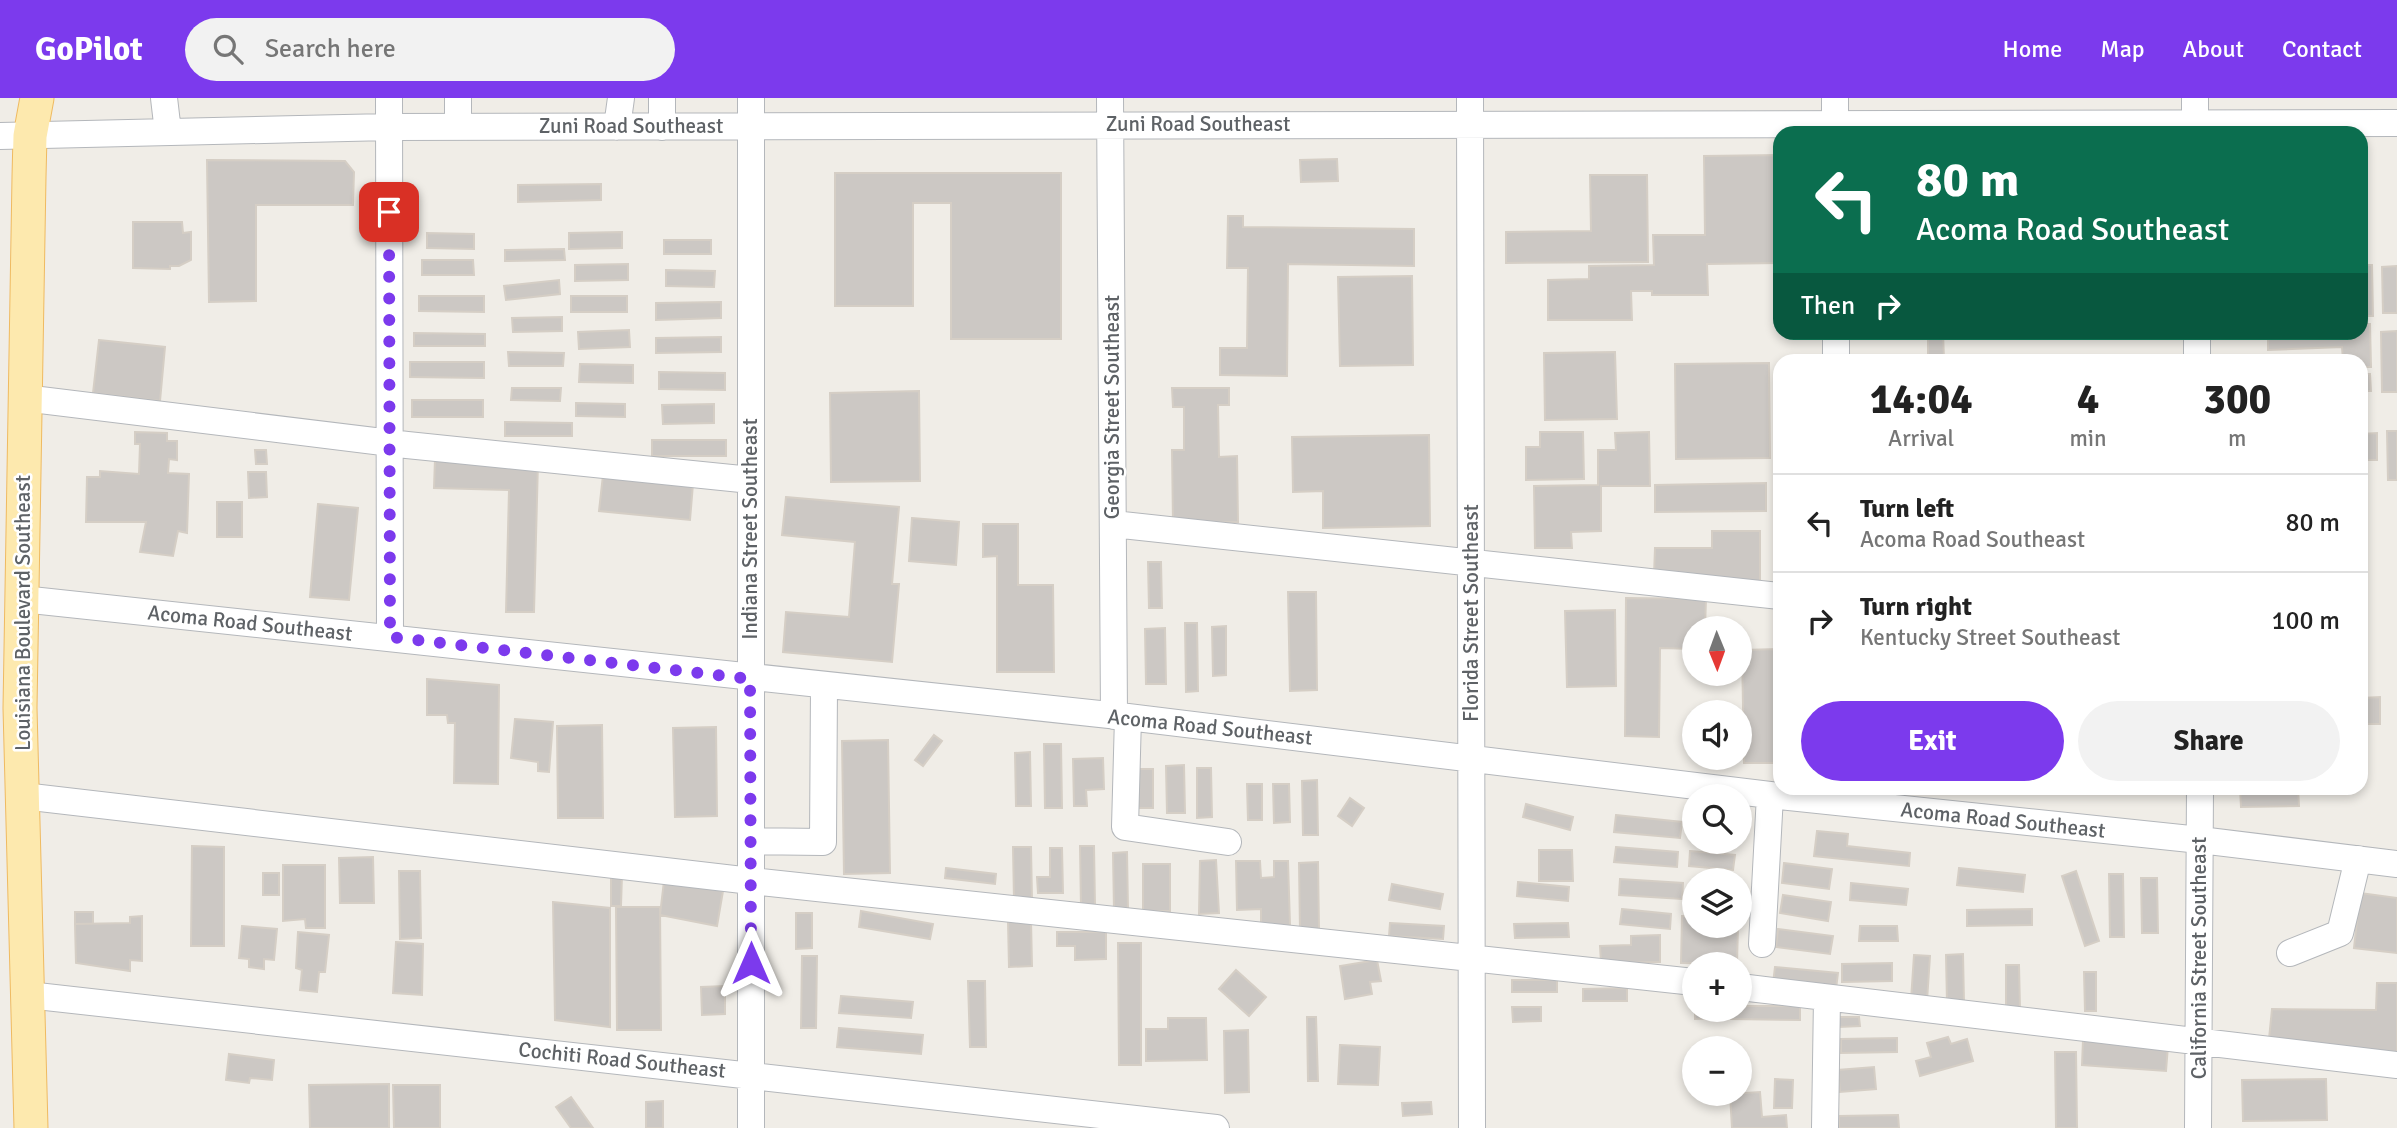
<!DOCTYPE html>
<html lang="en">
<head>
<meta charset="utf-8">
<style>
  :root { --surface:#fff; --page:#f2f2f2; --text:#222; --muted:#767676; --line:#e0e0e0; --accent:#7c3aed }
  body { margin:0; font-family:Signika,sans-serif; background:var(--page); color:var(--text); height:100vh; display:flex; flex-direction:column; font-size:26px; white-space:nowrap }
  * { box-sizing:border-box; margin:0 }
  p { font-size:23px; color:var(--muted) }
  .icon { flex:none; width:38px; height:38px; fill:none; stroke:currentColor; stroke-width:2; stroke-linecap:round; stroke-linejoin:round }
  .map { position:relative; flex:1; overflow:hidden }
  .sheet { position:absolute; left:1773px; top:256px; width:595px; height:441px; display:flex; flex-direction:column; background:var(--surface); border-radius:21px; box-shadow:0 4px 10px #0003 }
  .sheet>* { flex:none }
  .guide { position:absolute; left:1773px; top:28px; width:595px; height:214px; border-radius:21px; box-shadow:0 4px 10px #0003; background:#0b6e4f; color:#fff; overflow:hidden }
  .needle { width:46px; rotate:179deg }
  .controls { position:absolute; left:1682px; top:518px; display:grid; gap:14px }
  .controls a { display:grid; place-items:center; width:70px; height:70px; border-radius:50%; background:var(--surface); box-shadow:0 4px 10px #0003; font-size:35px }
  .pin { position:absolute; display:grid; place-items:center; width:60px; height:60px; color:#fff; margin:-30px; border-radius:14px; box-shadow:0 4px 10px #0006 }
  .me { position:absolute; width:77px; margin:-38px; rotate:0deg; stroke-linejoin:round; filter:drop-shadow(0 0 5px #0008) }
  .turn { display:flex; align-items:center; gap:24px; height:147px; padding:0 28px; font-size:32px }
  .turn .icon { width:91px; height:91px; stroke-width:2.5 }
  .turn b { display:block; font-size:49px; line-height:60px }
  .then { display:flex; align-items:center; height:66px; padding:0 28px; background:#0003; gap:14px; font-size:26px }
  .eta { display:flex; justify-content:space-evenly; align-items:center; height:119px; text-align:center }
  .eta b { font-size:42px; font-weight:800; line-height:49px }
  .button { display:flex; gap:14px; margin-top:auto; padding:14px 28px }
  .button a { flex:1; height:80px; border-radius:42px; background:var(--accent); color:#fff; font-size:28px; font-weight:800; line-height:80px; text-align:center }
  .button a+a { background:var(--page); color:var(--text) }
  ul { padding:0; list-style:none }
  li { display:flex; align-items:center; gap:21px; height:98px; padding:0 28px; border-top:2px solid var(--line) }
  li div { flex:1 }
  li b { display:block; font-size:26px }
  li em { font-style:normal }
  header { display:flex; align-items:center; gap:42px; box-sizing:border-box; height:98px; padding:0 35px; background:var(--accent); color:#fff }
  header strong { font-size:33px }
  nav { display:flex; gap:38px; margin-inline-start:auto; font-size:24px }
  .search { width:490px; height:63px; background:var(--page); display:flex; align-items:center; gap:18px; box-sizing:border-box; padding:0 24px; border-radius:38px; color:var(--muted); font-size:26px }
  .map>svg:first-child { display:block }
</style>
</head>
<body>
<header>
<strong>GoPilot</strong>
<div class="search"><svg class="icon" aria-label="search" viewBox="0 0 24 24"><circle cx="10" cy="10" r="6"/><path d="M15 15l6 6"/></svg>Search here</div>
<nav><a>Home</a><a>Map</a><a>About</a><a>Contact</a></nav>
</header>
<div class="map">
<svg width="2397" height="1030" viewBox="0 0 2397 1030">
  <rect width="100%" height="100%" fill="#f0ede7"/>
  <!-- building -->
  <path fill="#ccc8c4" stroke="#d5cec5" stroke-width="2" d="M1780,57V165L1707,166L1708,197H1652V193H1631L1632,222H1548V182L1589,181V168L1654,167L1653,137H1705L1704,58Z
    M1337,61L1338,83L1301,84L1300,62Z
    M207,62L345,63L354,74L353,107H256V203L209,204Z
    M835,75H1061V241H951V105H913V208H835Z
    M1590,77H1647L1648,164L1506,165V134L1591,133Z
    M601,86V102L518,104V87Z
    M1228,118H1243V129L1414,131V168L1288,166L1287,278L1220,277V250H1247L1248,170H1227Z
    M133,124H182L183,135L191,134V162L179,168H170V171L133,170Z
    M622,134V150L569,151V135Z
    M427,135L474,136V151L427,150Z
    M664,142H711V156H664Z
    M564,151L565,162L505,163V152Z
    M422,162H473L474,177H422Z
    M628,166V182L575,183V167Z
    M2361,167H2372L2373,218H2361Z
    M2397,168V215H2383L2382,169Z
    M666,172L715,173L714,189L666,188Z
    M1412,178L1413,267L1340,268L1338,179Z
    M559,182L560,196L506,202L504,188Z
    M419,198H484V214L419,213Z
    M571,198H627V214H571Z
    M721,204V220L656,222V205Z
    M562,219V233L513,234L512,220Z
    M2361,226H2370L2371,269H2361V262H2343L2342,249L2268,252V234H2361Z
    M629,232L630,249L579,251L578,234Z
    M2397,233V294H2382L2381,234Z
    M1928,234H1943L1944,262H1928Z
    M414,235L485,236V248H414Z
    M721,239V254L656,255V240Z
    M99,242L165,249L160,303L93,295Z
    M508,254L564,255L563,268H509Z
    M1615,254L1617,321L1545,322L1544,255Z
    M410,264H484V280L410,279Z
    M1769,265L1770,360L1676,361L1675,266Z
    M580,266L633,267V285L579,284Z
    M659,274L725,275V292L659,291Z
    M2361,276H2370L2371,293H2361Z
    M512,290H561L560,303L511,302Z
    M1172,290H1229V307H1218L1219,359L1237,358L1238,424L1173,425L1172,352H1184V309H1173Z
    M919,293L920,383L831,384L830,295Z
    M412,302H483V319H412Z
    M576,305L625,306V319L576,318Z
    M714,306V325L663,326L662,307Z
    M505,324L572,325V338H505Z
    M2387,333H2397V382H2388Z
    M135,334L167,335V343H177V362L169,361L168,375L189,376L187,435L178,433L173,458L140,454L146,424H86L87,379H100V373L139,376L140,346H135Z
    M1540,334H1583L1584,381L1526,382V349H1540Z
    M1649,334L1650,388H1601V433L1571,434L1572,450H1535L1534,388L1598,387V352H1616L1615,335Z
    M2377,335V362H2361V336Z
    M1429,337L1430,428L1323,430V393L1293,394L1292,339Z
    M652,342H726V358H652Z
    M255,352H266L267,366H256Z
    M435,361L538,364L534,514H506L509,392L434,390Z
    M248,374H266L267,399L249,400Z
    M603,377L693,386L690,422L599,413Z
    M1766,385V413L1655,414V387Z
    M786,399L899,409L892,486H899L892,564L783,554L786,514L849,519L855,444L782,437Z
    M217,404H242V439H217Z
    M318,406L358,410L349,502L310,499Z
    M912,420L959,424L956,467L909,463Z
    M983,426H1018V487H1053L1054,574H997V458L983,459Z
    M1712,433H1760V485L1654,477L1655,450H1712Z
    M1148,464H1161L1162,510H1149Z
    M1288,494H1316L1317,592L1290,593Z
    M1626,500L1706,501L1705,530H1694V551L1660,550L1659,639L1625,638Z
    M1615,512L1616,588L1567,589L1565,513Z
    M1185,525H1197L1198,593L1186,594Z
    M1226,528V577L1213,578L1212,529Z
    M1165,530L1166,586H1146L1145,531Z
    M1780,551V665H1744L1742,552Z
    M427,581L499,587L498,686L454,685L455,625H448L447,617H427Z
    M2380,599V626H2361V600Z
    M515,621L553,624L549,674L538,673V664L511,660Z
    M602,627L603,720H558L557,628Z
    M716,629L717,718L675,719L673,630Z
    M934,637L942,643L923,668L915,662Z
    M888,642L890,775L844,776L842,643Z
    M1044,646H1061L1062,710H1045Z
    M1030,654L1031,708H1016L1015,655Z
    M1103,660L1104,691L1086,692L1087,708H1074L1073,661Z
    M1184,667L1185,715H1167L1166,668Z
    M1197,670H1211L1212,719L1197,720Z
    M1135,671H1153V710H1136Z
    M1317,682L1318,737H1303L1302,683Z
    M1247,686H1262V722H1248Z
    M1273,686H1289L1290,724L1274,725Z
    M2240,690H2298L2299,708L2241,709Z
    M1350,700L1364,710L1352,728L1338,718Z
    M1526,706L1573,719L1570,732L1523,719Z
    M1616,717L1682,724L1680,740L1614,734Z
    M1817,733L1848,736L1847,748L1910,755L1909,768L1814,758Z
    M192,748L224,749V848H191Z
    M1080,748H1094L1095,809L1081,810Z
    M1013,749H1031L1032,802H1014Z
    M1616,749L1678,754L1677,769L1614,764Z
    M1050,750H1062L1063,795H1038L1037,779H1050Z
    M1539,752H1572L1573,783H1539Z
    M1690,753L1735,757L1733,772L1689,768Z
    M1127,754L1128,812H1114L1113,755Z
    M373,759L374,805H340L339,760Z
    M1216,762L1219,815L1199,816L1200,763Z
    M1236,763H1260L1261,780L1274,779V763H1288L1290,827L1261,828V811L1237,812Z
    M1318,764L1319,832H1300L1299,765Z
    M1784,765L1832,771L1829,791L1782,785Z
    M1143,766H1170V813H1143Z
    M283,767H325V830H306L305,821L283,823Z
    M946,770L996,776L995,786L945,780Z
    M1959,770L2025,777L2023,794L1957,787Z
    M399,773H420L421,840L400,841Z
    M2076,773L2099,843L2085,848L2062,778Z
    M263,775H279V797H263Z
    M2109,776H2123L2124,839H2110Z
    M611,777H622L621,808H611Z
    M2141,780H2157L2158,835H2142Z
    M1620,781L1683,785L1682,801L1619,797Z
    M664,783L723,793L717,828L660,817Z
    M1518,784L1569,789L1568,803L1517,798Z
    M1851,785L1908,791L1906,807L1850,802Z
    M1392,786L1443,796L1440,811L1389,802Z
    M2360,795L2397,800V855L2354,850Z
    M1783,797L1831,804L1828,823L1780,815Z
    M553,804L610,810V929L555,922Z
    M616,809H660L661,932H617Z
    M1622,811L1671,816L1670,831L1620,826Z
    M2032,811V827L1967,828V812Z
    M861,813L933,826L930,841L859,829Z
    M75,814H93V826H75Z
    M796,815H812V850L796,851Z
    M142,818V863L130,862V873L76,865L75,826L130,825V819Z
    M1682,818L1694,819V828H1738L1737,866L1681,865Z
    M1031,822L1032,868L1009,869L1008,823Z
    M1390,825L1444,828L1443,841L1389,838Z
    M1568,825L1569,839L1515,840L1514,826Z
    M242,828L277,831L274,862L264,861V871L249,869V861L239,860Z
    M1860,828H1897L1898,843H1859Z
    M1778,831L1833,838L1830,856L1776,849Z
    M298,834L329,837L325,874H319L317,894L300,892L302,872L296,870Z
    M1057,834H1106V861L1075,862V848H1057Z
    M1660,837V864L1601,865L1600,848L1631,847V838Z
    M396,844L423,846L422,897L393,895Z
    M1118,845H1141V967H1119Z
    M1963,856L1964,905H1947L1946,857Z
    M1914,857L1930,858L1927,903L1911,902Z
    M802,858H817L816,930H801Z
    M1377,862L1381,883L1370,884L1372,896L1345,901L1340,868Z
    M1892,865V883L1842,884V866Z
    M2006,867H2019L2020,911L2006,912Z
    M1775,869L1838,875L1836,891L1773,885Z
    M1236,872L1266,899L1249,918L1219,891Z
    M2084,874H2096V913H2085Z
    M1512,882H1557V894H1512Z
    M968,883H985L986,949H970Z
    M2377,885H2397V959L2269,941L2272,911L2376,912Z
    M725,888V916L702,917L701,889Z
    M1627,890V903H1583V891Z
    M841,898L913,904L911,920L839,915Z
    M1740,908H1800V922L1731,921V912H1740Z
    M1512,909H1541V923L1513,924Z
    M1695,912H1720V920L1695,921Z
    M1307,919H1316L1318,983H1308Z
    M1838,919H1859L1860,928L1839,929Z
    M1168,920H1206L1207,962L1146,963V931H1168Z
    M839,930L923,937L921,956L837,949Z
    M1248,932L1249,994L1225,995L1224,933Z
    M1948,939L1951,946L1967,941L1973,963L1920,978L1916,963L1931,959L1927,945Z
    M1897,940V954L1841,955V941Z
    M2083,942L2168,948L2166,973L2082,967Z
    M1340,947L1380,949L1378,987L1338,986Z
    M2055,954H2076L2077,1030H2056Z
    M229,956L274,962L272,982L250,980L249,985L226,982Z
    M1874,969L1876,991L1840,994L1838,972Z
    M1775,981L1793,982L1792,1010H1774Z
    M2326,981L2327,1022L2243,1023L2242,982Z
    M389,986V1030H310L309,987Z
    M393,987H440V1030H394Z
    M1760,994L1762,1019L1786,1017L1787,1030H1732L1730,996Z
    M571,999L593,1030H571L556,1009Z
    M663,1003V1030H646V1004Z
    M1431,1004L1432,1016L1403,1018L1402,1005Z
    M1898,1017L1899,1030H1839V1018Z"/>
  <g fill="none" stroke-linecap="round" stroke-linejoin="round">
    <defs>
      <path id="minor" d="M164,0L168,34
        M389,0L390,539
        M458,0V29
        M662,0V29
        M751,0V1030
        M1110,0L1114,618
        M1470,0L1472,1030
        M1835,0V35
        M2195,0V35
        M617,29L621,0
        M0,38L389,29L2397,25
        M1836,234V262
        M2197,234V262
        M24,300L407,347L751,382
        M1113,426L1780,498
        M22,501L1128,619L1770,697L2200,742L2397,766
        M1128,619L1125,729L1228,744
        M23,698L751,783L1694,884
        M751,743L823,744L824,589
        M1762,846L1770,697
        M2290,855L2340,835L2358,761
        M1740,889L2397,967
        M28,897L1216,1030
        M1825,1030L1827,900
        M2198,1030L2200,690"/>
      <path id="major" d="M31,1030L20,610L29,79L30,38L37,0"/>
    </defs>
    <!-- minor casing -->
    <use href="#minor" stroke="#b4b7bb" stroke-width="28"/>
    <!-- major casing -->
    <use href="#major" stroke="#efba61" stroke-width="35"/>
    <!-- minor -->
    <use href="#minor" stroke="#fff" stroke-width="26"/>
    <!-- major -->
    <use href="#major" stroke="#fde9ae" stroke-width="33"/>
  </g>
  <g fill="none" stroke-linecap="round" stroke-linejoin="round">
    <!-- route -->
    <path stroke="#7c3aed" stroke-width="12" stroke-dasharray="0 21.6" d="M389,114L390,539L750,581L751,865"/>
  </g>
  <g text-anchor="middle" stroke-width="5" stroke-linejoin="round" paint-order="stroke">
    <!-- street labels -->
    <g font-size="21" fill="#5e6266" stroke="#fff">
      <text x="1198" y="33">Zuni Road Southeast</text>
      <text x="631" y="35">Zuni Road Southeast</text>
      <text transform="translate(1112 309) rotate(-90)" y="7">Georgia Street Southeast</text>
      <text transform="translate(750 431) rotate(-90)" y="7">Indiana Street Southeast</text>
      <text transform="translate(23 515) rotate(-90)" y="7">Louisiana Boulevard Southeast</text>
      <text transform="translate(1471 515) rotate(-90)" y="7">Florida Street Southeast</text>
      <text transform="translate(250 525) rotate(6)" y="7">Acoma Road Southeast</text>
      <text transform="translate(1210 629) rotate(6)" y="7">Acoma Road Southeast</text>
      <text transform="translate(2003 722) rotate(6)" y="7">Acoma Road Southeast</text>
      <text transform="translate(2199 860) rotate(-90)" y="7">California Street Southeast</text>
      <text transform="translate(622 962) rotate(6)" y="7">Cochiti Road Southeast</text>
    </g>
  </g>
</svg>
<div class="controls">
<a><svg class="needle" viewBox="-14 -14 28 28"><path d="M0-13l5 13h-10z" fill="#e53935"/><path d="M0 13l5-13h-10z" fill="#767676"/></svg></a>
<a><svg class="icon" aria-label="sound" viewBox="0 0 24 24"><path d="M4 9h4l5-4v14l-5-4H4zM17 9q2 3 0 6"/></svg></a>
<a><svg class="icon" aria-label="search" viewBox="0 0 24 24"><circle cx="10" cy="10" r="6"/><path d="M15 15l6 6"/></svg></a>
<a><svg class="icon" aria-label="layers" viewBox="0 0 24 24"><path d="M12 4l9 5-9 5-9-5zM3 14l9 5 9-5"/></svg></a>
<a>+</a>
<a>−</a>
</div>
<div class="pin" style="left:389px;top:114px;background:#d93025"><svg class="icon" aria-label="arrive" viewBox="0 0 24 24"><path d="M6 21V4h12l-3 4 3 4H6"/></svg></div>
<svg class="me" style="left:751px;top:865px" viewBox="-20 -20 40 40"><path d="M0-17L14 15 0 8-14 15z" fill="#7c3aed" stroke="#fff" stroke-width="4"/></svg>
<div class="guide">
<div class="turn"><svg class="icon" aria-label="left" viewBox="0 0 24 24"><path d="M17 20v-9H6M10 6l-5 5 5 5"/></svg><div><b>80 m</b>Acoma Road Southeast</div></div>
<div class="then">Then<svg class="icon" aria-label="right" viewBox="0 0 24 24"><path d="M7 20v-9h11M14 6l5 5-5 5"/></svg></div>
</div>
<section class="sheet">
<div class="eta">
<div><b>14:04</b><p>Arrival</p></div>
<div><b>4</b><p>min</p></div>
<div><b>300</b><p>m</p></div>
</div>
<ul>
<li><svg class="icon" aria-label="left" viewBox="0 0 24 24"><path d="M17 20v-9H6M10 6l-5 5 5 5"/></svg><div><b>Turn left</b><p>Acoma Road Southeast</p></div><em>80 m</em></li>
<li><svg class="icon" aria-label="right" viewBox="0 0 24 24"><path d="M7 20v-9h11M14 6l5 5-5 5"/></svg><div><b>Turn right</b><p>Kentucky Street Southeast</p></div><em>100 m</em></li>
</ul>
<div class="button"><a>Exit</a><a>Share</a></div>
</section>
</div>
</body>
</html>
